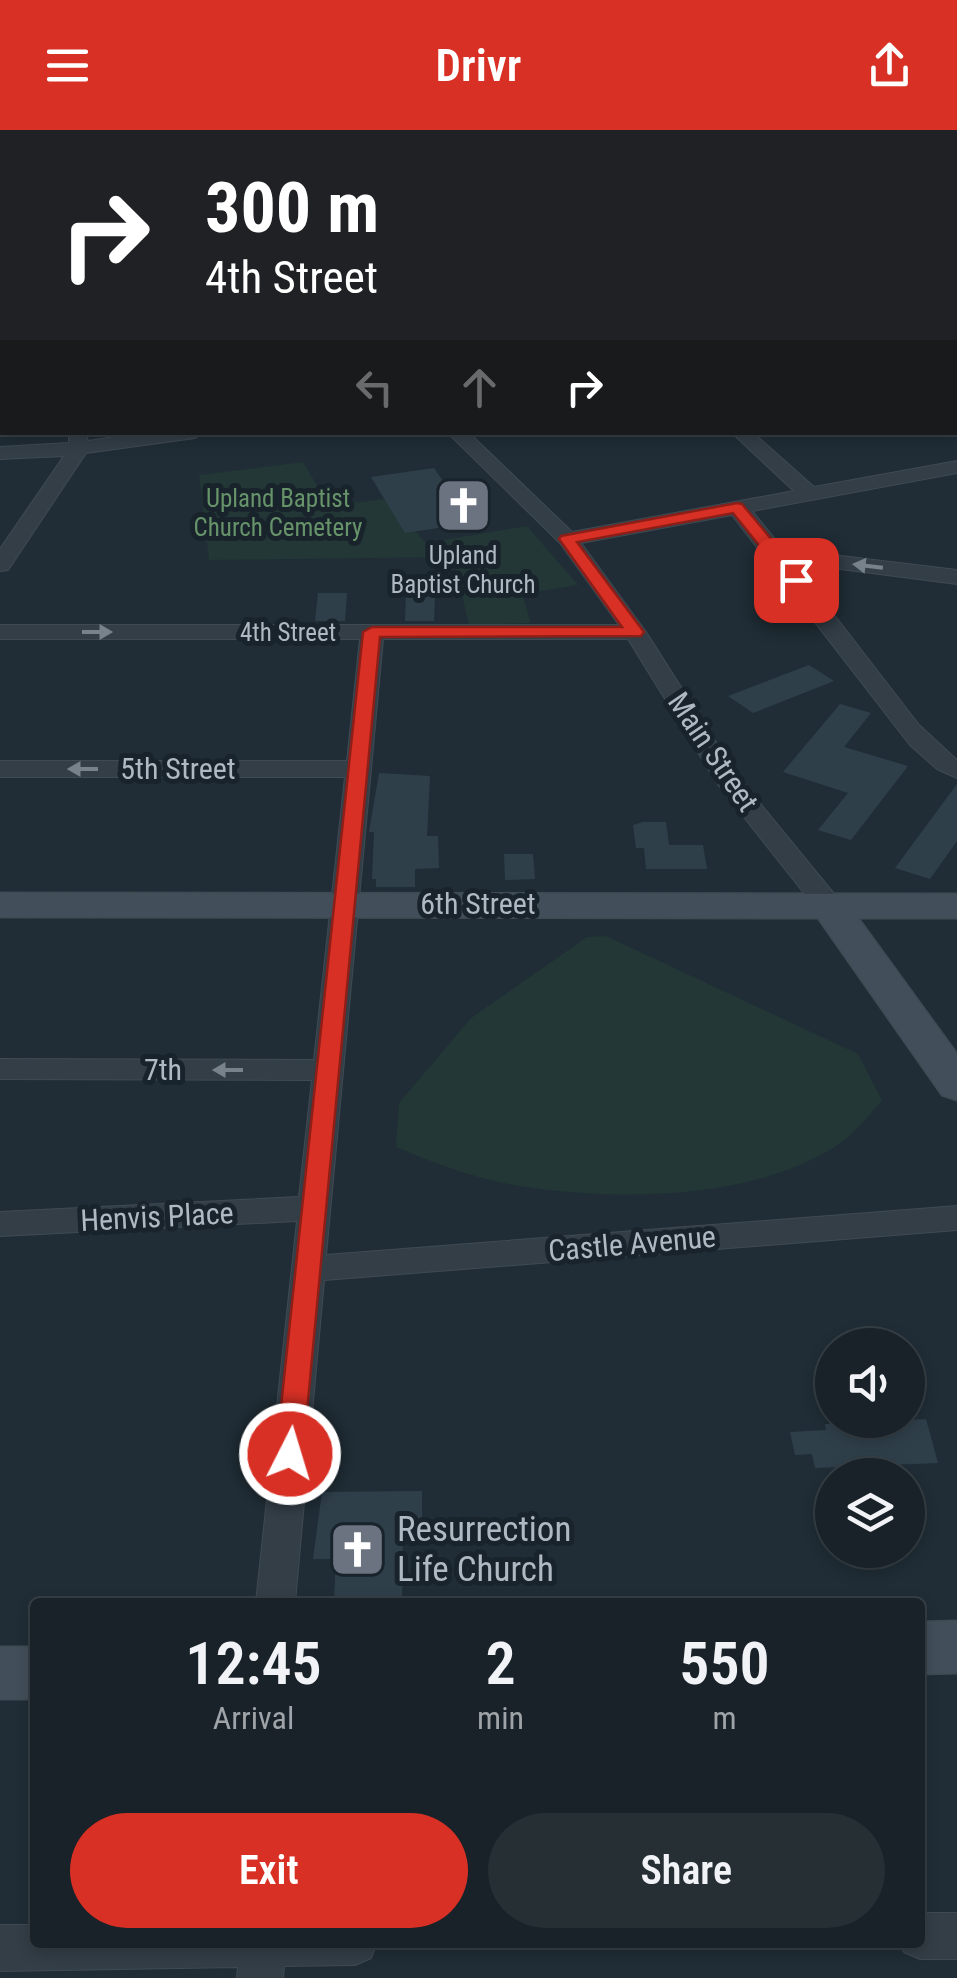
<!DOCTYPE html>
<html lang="en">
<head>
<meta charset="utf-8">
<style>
  :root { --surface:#182228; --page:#252f34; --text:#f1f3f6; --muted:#9fa4a8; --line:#363f45; --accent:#d93025 }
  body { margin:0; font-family:"Roboto Condensed",sans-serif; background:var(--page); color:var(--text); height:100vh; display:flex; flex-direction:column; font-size:38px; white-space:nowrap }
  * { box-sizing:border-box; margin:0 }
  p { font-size:32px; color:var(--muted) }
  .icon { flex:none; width:55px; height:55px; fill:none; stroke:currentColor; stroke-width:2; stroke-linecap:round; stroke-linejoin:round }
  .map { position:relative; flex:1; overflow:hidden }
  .side { position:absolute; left:30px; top:1468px; width:895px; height:350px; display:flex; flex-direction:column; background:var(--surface); border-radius:10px; box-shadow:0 5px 15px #0003,0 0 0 2px var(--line) }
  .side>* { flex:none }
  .banner { position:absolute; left:0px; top:0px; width:958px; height:305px; box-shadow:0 5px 15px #0003,0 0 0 2px var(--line); background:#202124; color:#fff; overflow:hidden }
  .controls { position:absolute; left:815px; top:1198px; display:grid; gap:20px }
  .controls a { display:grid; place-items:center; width:110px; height:110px; border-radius:50%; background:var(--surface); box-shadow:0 5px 15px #0003,0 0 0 2px var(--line); font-size:50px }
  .pin { position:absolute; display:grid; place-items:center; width:85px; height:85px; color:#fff; margin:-42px; border-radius:20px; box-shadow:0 5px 15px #0006 }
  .me { position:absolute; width:110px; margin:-55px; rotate:5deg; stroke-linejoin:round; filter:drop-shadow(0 0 8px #0008) }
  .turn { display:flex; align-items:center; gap:35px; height:210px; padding:0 40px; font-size:45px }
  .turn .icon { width:130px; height:130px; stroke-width:2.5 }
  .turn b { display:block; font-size:70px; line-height:85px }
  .lanes { display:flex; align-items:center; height:95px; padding:0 40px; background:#0003; justify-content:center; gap:50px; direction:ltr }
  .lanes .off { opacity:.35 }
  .eta { display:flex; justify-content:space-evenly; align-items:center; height:170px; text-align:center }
  .eta b { font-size:60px; font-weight:600; line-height:70px }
  .action { display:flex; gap:20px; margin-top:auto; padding:20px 40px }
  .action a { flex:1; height:115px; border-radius:60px; background:var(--accent); color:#fff; font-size:40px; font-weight:600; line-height:115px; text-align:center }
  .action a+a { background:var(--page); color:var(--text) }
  header { display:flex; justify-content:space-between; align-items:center; height:130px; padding:0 40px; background:var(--accent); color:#fff; font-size:45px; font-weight:600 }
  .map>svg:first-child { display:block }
</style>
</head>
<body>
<header><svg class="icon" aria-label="menu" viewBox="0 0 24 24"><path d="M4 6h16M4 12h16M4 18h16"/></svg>Drivr<svg class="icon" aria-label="share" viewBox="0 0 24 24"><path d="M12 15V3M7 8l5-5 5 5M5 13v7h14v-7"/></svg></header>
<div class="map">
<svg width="957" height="1848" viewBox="0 0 957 1848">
  <rect width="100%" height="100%" fill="#202d36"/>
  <!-- green -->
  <path fill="#223736" d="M303,332L329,376L385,369L426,413L527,396L578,455L522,464L531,493L469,495L453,427L209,430L199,345Z
    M606,806L858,924L882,970C867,988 853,1006 833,1018C746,1071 618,1071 519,1056C476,1049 436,1034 396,1017L399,973L471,888L587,807Z"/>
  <!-- building -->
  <path fill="#2f3f4a" d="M434,338L457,372L464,371L478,392L405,403L371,347Z
    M318,463H347L345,491H315Z
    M406,464H435L434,491H405Z
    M809,535L834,551L753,583L728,566Z
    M840,574L871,583L844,617L908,636L851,710L818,700L848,663L783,642Z
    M379,643L430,646L427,706H438L439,738L415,739V757H376V749H372L374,702H369Z
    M957,654V711L930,749L895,738Z
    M643,692H666L669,715H703L707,739H646L644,718H636L633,695Z
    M504,724H533L535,749L505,750Z
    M926,1289L938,1333L815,1338L812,1324L795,1325L790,1302L826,1300L825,1294Z
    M422,1361V1409H403L402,1472H334L336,1429H313L322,1362Z"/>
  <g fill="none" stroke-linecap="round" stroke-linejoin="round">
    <defs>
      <path id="street" d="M955,29H957V37H955Z
        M955,90H957V100H955Z
        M955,184H957V195H955Z
        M69,302H85L88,311L148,302H204L195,308L86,323L8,440L0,441V419L64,326L0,329V317L69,313Z
        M447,302H468L572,402L794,361L731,302H752L814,357L957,331V343L752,381L783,419L957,440V454L794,433L919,595L957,630V648L937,639L910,615L732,385L581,413L646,502L736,644L839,770L843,776L839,782H819L717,653L628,509H383L326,1125L957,1076V1100L324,1150L295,1472H256L297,1091L0,1106V1082L299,1067L312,950L0,949V929L314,930L345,647H0V631H347L360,509H0V495H619L560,413Z
        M920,1783H957V1829H920L904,1822L900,1812H920Z
        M0,1795H35V1812H377L371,1828L355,1835L284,1836L283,1848H237L238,1837L0,1841Z"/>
      <path id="secondary" d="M0,763L957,764V788H858L957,924V970L942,965L818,788L0,787Z
        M957,1491V1543L920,1544V1492Z
        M0,1517H35V1569H0Z"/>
    </defs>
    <!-- street casing -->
    <use href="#street" stroke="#404a53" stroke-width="2"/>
    <!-- secondary casing -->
    <use href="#secondary" stroke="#404a53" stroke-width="3"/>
    <!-- street -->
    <use href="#street" fill="#333e47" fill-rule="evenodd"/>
    <!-- secondary -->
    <use href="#secondary" fill="#424e59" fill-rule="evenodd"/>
    <!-- rail -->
    <path stroke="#55636e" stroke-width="4" stroke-dasharray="5 5" stroke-linecap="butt" d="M24,2L32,0"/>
  </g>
  <!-- one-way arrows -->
  <defs><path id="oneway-solid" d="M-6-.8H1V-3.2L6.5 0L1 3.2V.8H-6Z" transform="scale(2.5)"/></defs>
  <g fill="#77828b">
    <use href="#oneway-solid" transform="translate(868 436) rotate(-173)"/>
    <use href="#oneway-solid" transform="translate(97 502)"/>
    <use href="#oneway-solid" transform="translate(83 639) rotate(180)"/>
    <use href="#oneway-solid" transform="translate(228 940) rotate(-180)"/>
  </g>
  <!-- route -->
  <path fill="#d93025" stroke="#8d1f18" stroke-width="2.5" d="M737,373L742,374L802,446V454H790L733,383L577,412L644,502L641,506L380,507L303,1324L299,1333L290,1336L280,1333L276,1324L363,502L372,497H622L559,409L561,406Z"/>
  <!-- icons -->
  <defs>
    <symbol id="church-square" viewBox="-11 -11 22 22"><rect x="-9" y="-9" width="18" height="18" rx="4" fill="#6b7280" stroke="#19232b"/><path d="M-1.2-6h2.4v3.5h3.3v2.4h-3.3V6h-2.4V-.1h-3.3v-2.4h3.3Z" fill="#fff"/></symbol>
  </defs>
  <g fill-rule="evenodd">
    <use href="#church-square" x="432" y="344" width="63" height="63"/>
    <use href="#church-square" x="326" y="1388" width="63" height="63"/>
  </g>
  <g text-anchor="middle" stroke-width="10" stroke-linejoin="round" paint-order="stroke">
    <!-- far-park labels -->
    <g font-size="25" fill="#669369" stroke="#19232b">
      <text x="278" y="377">Upland Baptist<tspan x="278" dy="29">Church Cemetery</tspan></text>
    </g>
    <!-- far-poi labels -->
    <g font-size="25" fill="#aeb9c3" stroke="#19232b">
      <text x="463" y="434">Upland<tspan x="463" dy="29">Baptist Church</tspan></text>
    </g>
    <!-- far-street labels -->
    <g font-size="25" fill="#aeb9c3" stroke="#19232b">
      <text x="288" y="511">4th Street</text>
    </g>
    <!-- street labels -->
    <g font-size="30" fill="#aeb9c3" stroke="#19232b">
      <text transform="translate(713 622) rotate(56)" y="10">Main Street</text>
      <text x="178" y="649">5th Street</text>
      <text x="478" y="784">6th Street</text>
      <text x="163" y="950">7th</text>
      <text transform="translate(157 1087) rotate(-3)" y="10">Henvis Place</text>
      <text transform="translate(632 1114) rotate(-5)" y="10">Castle Avenue</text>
    </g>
    <!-- near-poi labels -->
    <g font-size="35" fill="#aeb9c3" stroke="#19232b" text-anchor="start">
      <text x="397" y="1411">Resurrection<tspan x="397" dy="40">Life Church</tspan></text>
    </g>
  </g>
</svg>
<div class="controls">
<a><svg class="icon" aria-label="sound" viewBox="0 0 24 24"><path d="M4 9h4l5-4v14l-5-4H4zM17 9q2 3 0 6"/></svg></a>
<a><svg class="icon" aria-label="layers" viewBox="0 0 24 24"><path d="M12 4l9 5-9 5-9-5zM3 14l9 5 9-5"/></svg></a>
</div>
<div class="pin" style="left:796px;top:450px;background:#d93025"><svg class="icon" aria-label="arrive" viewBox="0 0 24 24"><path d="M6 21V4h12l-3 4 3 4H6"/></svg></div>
<svg class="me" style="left:290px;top:1324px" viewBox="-20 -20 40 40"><circle r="17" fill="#d93025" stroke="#fff" stroke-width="3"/><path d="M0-11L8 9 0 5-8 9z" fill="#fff"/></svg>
<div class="banner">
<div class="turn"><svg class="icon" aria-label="right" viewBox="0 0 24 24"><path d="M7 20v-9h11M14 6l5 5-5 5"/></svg><div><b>300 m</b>4th Street</div></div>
<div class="lanes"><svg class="icon off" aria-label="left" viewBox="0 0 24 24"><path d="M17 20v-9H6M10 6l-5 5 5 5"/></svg><svg class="icon off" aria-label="ahead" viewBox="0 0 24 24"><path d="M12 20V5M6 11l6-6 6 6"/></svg><svg class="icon" aria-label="right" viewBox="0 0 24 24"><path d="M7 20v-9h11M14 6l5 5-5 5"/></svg></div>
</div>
<section class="side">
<div class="eta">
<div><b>12:45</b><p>Arrival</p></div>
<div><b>2</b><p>min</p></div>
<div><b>550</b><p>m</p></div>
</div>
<div class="action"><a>Exit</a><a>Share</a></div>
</section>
</div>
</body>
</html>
